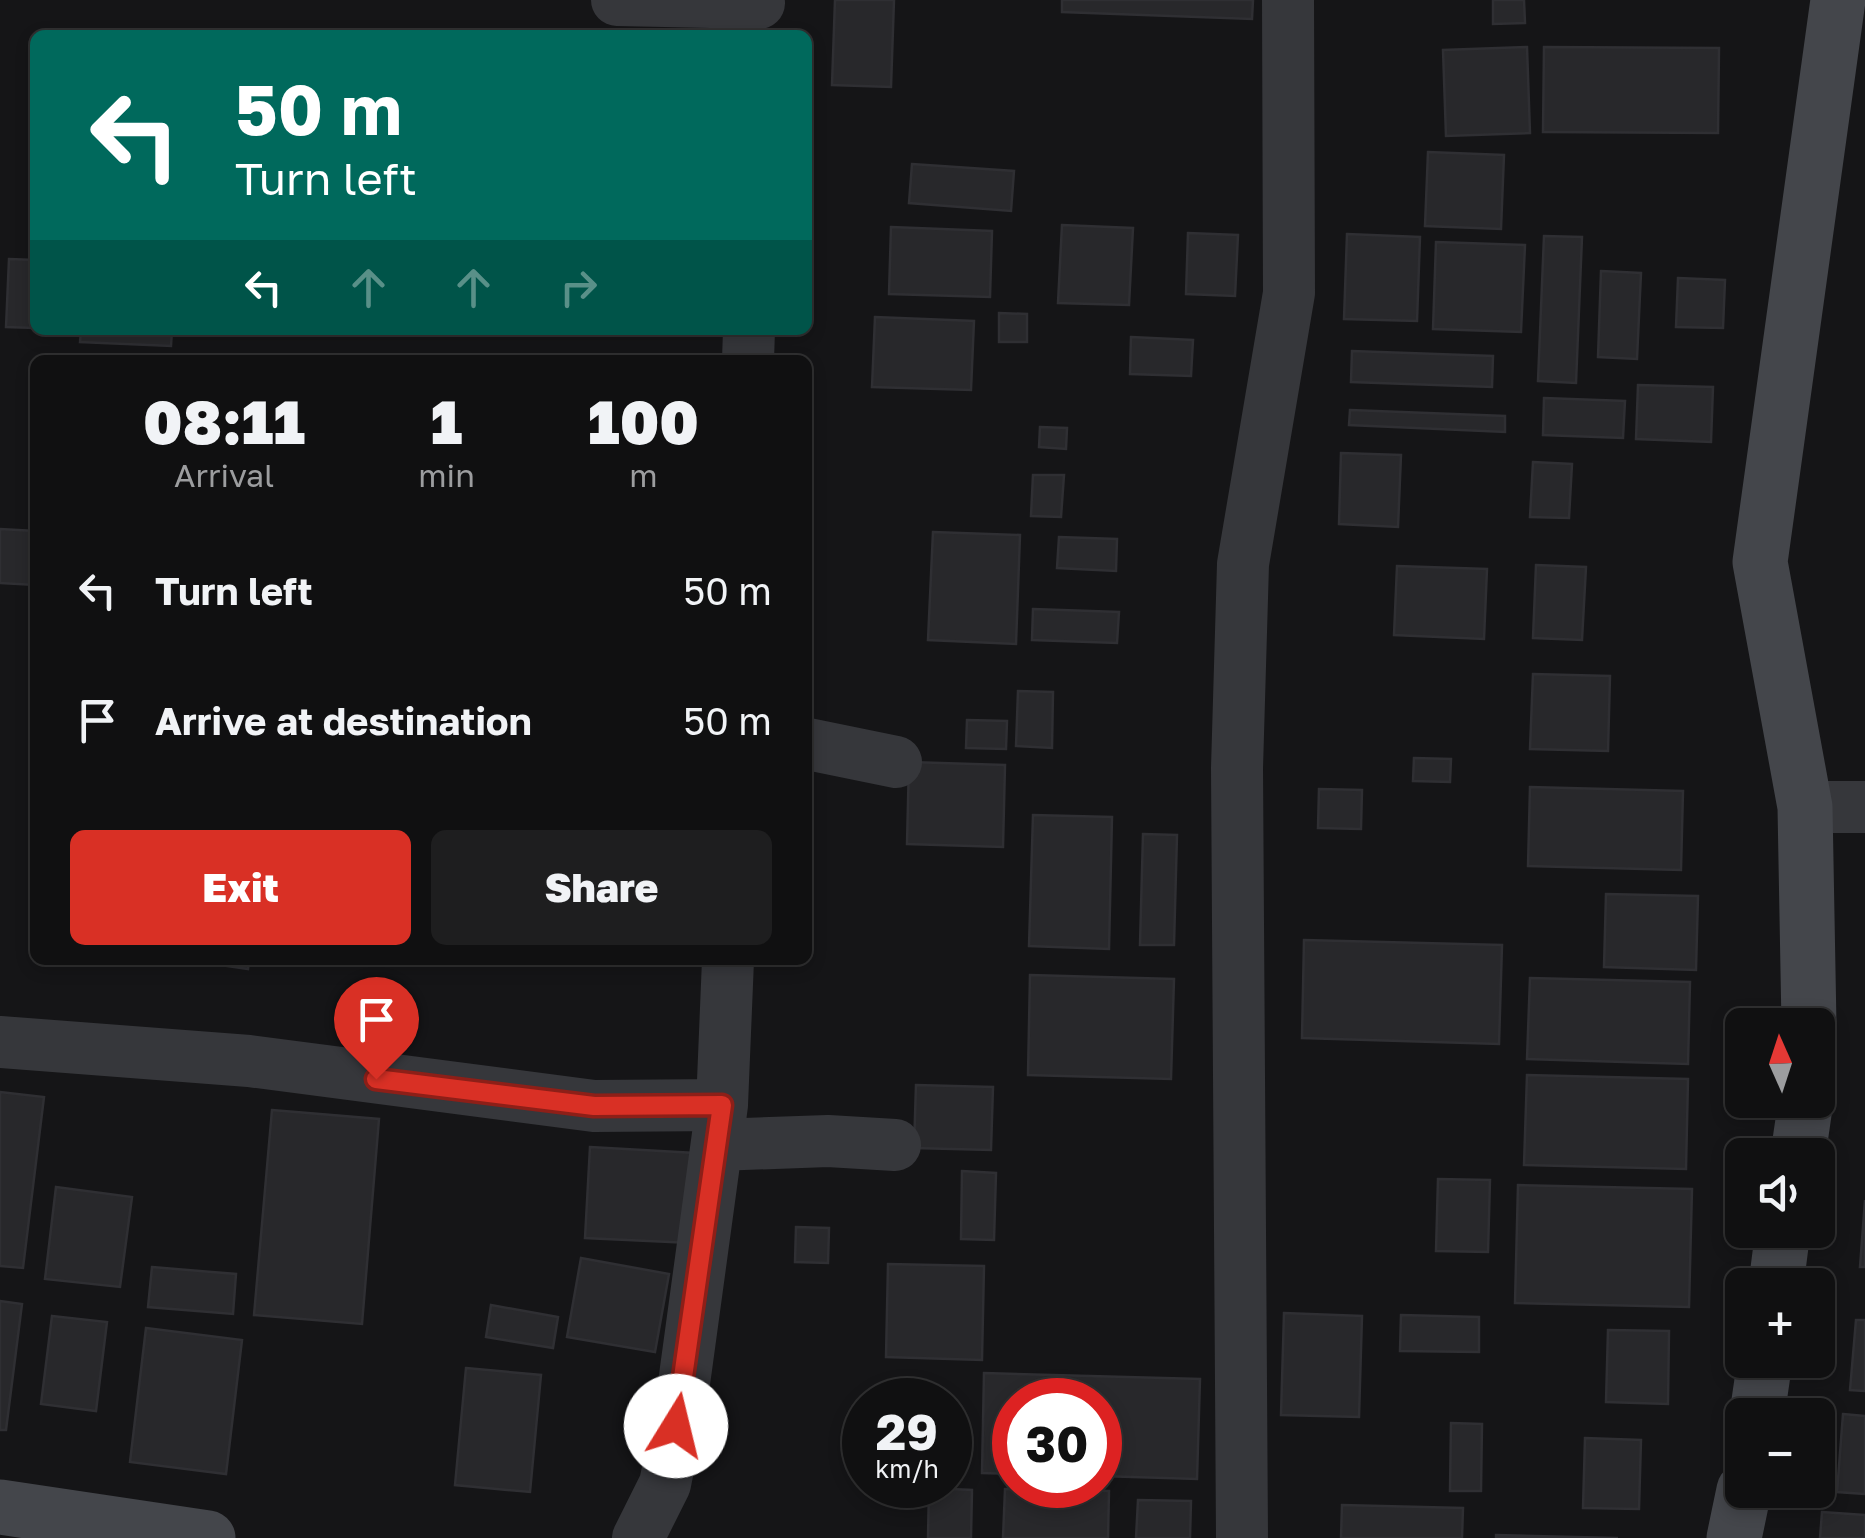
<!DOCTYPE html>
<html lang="en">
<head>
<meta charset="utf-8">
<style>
  :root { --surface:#101011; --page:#1e1e1f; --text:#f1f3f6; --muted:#9c9d9f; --line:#303031; --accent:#d93025 }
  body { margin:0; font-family:"Golos Text",sans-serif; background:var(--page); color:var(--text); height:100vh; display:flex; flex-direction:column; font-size:38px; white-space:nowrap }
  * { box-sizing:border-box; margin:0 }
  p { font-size:32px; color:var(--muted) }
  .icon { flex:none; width:55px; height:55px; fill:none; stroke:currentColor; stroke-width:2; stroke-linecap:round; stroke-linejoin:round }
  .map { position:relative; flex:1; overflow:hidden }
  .drawer { position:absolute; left:30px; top:355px; width:782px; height:610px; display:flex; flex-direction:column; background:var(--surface); border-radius:15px; box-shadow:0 5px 15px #0003,0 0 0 2px var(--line) }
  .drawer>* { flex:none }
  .top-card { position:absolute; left:30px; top:30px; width:782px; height:305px; border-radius:15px; box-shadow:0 5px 15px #0003,0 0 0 2px var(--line); background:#00695c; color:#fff; overflow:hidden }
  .needle { width:65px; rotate:357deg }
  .tools { position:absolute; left:1725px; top:1008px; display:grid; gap:20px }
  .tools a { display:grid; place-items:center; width:110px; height:110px; border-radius:15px; background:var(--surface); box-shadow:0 5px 15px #0003,0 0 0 2px var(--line); font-size:50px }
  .speed { position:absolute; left:842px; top:1378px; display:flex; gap:20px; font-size:50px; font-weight:700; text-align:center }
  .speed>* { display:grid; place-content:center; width:130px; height:130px; border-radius:50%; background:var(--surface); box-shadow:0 5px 15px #0003,0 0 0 2px var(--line); line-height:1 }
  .speed small { font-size:25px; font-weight:400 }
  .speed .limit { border:15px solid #d22; background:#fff; color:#111 }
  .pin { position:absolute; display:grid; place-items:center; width:85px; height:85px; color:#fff; margin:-102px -42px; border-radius:50% 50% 50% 0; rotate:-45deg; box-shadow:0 0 10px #0007 }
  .pin .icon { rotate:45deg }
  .me { position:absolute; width:110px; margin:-55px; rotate:9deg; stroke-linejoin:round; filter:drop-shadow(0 0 8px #0008) }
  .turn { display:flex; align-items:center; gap:35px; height:210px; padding:0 40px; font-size:45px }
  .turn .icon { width:130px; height:130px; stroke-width:2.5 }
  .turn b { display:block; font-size:70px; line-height:85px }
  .lanes { display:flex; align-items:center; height:95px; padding:0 40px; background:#0003; justify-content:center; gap:50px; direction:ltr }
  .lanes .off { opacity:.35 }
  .eta { display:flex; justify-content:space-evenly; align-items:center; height:170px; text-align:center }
  .eta b { font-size:60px; font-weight:800; line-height:70px }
  .primary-button { display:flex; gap:20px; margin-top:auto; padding:20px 40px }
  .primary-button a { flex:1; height:115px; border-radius:15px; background:var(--accent); color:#fff; font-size:40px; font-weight:800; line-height:115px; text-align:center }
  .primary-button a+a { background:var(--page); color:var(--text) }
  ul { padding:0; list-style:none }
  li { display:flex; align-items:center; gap:30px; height:130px; padding:0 40px }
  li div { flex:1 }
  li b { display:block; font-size:38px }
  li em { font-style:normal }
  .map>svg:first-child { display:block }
</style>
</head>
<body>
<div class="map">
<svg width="1865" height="1538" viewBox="0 0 1865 1538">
  <rect width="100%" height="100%" fill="#151517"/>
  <!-- building -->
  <path fill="#28282b" stroke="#2f2f33" stroke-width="2.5" d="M835,0H894L891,87L832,85Z
    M1062,0H1253L1252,19L1062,12Z
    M1493,0H1524L1525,23L1493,24Z
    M1527,47L1530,133L1446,136L1443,50Z
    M1544,47L1719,48L1718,133L1543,132Z
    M1428,152L1504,155L1501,229L1425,226Z
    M912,164L1014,171L1011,211L909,203Z
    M1062,225L1133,228L1129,305L1058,303Z
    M891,227L992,231L990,297L889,294Z
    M1188,233L1238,235L1235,296L1186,294Z
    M1347,234L1420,237L1417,321L1344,319Z
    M1544,236L1582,237L1576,383L1538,381Z
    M1436,242L1525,245L1521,332L1433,329Z
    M9,259L35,260V328L6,327Z
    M1601,271L1641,273L1637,359L1598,357Z
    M1678,278L1725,280L1723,328L1676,327Z
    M999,313L1027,314V342H999Z
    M875,317L974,321L971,390L872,387Z
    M81,330H172L171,346L80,342Z
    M1131,337L1193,340L1191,376L1130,374Z
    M1352,351L1493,356L1492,387L1351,382Z
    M1638,385L1713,387L1711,442L1636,439Z
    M1544,398L1625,401L1623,438L1543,435Z
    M1350,410L1505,416V432L1349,425Z
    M1040,427L1067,428L1066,449L1039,447Z
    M1341,453L1401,455L1398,527L1339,524Z
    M1533,462L1572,464L1569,518L1530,517Z
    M1033,475H1064L1061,517L1031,516Z
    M0,529L35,531V585L0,583Z
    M933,532L1020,535L1016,644L928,640Z
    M1059,537L1117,539L1116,571L1057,568Z
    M1536,565L1586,567L1582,640L1533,638Z
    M1397,566L1487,569L1484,639L1394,635Z
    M1033,609L1119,612L1117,643L1032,640Z
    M1533,674L1610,676L1608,751L1530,749Z
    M1018,691L1053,692L1052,748L1016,746Z
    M967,720L1007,721L1006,749L966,748Z
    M1414,758L1451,759L1450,782L1413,781Z
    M909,762L1005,765L1003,847L907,844Z
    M1530,787L1683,791L1681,870L1528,866Z
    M1319,789L1362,790L1361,829L1318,828Z
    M1033,815L1112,817L1109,949L1029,946Z
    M1143,834L1177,835L1174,945H1140Z
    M1606,894L1698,896L1696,970L1604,967Z
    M1304,940L1502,945L1499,1044L1302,1038Z
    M187,960H249L248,969Z
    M1030,975L1174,979L1171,1079L1028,1075Z
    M1530,978L1690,982L1688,1064L1527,1059Z
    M1527,1075L1688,1079L1686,1169L1524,1165Z
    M916,1085L993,1087L991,1150L914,1148Z
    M0,1092L44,1097L23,1268L0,1266Z
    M272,1110L379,1119L362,1324L254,1315Z
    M590,1147L695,1153L690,1243L585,1238Z
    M962,1171L996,1173L994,1240L961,1239Z
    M1438,1179L1490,1180L1488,1252L1436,1251Z
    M1518,1185L1692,1189L1689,1307L1515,1303Z
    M56,1187L132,1197L120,1287L45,1279Z
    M1865,1200V1267H1860Z
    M796,1227L829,1228L828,1263L795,1262Z
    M581,1258L669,1274L655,1352L567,1337Z
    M888,1264L984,1266L982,1360L886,1357Z
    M152,1267L236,1274L233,1314L148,1307Z
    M0,1301L22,1304L6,1430H0Z
    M491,1305L558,1317L553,1348L486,1337Z
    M1284,1313L1362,1316L1359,1417L1281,1415Z
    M1401,1315L1479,1317V1352L1400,1351Z
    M52,1316L107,1322L96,1411L41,1404Z
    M1856,1320H1865V1391L1850,1390Z
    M146,1328L242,1340L226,1474L130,1462Z
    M1608,1330L1669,1331L1668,1404L1606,1402Z
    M466,1368L541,1375L530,1492L455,1485Z
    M984,1373L1200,1379L1197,1479L1100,1476V1400H1015V1474L982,1473Z
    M1843,1414L1865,1416V1494L1837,1492Z
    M1451,1423L1482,1424L1481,1491H1450Z
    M1585,1438L1641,1440L1639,1509L1583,1508Z
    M929,1488L972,1490L971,1538H928Z
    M1005,1489L1109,1491L1108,1538H1003Z
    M1138,1500L1191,1501L1190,1538H1136Z
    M1342,1505L1463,1508L1462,1538H1341Z
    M1822,1512L1865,1515V1538H1820Z
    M1496,1535L1618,1538H1496Z"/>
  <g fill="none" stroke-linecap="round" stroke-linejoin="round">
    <!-- street -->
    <path stroke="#36373b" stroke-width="52" d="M617,0L759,3
      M748,360L749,330
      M808,744L896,762
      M1805,807H1865
      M0,1042L249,1061L594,1106L722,1105
      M717,1145L828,1141L895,1145
      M638,1538L665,1484L682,1398L722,1105L728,960
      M1242,1538L1237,768L1243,564L1289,293L1288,0"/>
    <!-- secondary -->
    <path stroke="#44464b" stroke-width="55" d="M1809,1025L1805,807L1760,562L1838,0
      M1798,1155L1806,1100
      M1776,1285L1783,1230
      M1757,1415L1765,1360
      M0,1507L208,1538
      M1734,1538L1744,1490"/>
  </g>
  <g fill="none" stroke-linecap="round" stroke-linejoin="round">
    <defs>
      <path id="route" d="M376,1079L594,1106L722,1105L676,1426"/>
    </defs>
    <!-- route casing -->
    <use href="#route" stroke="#8d1f18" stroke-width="25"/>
    <!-- route -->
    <use href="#route" stroke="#d93025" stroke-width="18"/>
  </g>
</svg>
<div class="tools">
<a><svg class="needle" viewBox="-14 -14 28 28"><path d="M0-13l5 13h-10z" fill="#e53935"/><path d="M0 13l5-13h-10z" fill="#9c9d9f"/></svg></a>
<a><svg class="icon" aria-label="sound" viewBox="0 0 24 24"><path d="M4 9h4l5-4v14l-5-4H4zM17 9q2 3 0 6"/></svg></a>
<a>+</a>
<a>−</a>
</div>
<div class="speed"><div>29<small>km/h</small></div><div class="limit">30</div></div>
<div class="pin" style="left:376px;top:1079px;background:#d93025"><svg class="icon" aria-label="arrive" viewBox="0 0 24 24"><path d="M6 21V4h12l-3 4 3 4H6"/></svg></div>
<svg class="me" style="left:676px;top:1426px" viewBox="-20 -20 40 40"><circle r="19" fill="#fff"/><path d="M0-13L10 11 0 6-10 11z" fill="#d93025"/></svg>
<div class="top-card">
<div class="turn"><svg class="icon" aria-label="left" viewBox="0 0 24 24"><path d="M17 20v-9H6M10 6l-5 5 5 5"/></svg><div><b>50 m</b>Turn left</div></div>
<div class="lanes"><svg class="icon" aria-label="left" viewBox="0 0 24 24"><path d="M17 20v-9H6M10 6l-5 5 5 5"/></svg><svg class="icon off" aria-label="ahead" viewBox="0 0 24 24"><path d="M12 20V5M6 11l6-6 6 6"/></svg><svg class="icon off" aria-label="ahead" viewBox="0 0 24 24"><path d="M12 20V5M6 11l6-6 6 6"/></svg><svg class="icon off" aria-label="right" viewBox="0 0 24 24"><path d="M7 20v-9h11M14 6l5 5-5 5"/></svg></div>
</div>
<section class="drawer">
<div class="eta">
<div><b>08:11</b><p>Arrival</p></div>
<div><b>1</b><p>min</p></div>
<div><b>100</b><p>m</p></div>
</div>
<ul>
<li><svg class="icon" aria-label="left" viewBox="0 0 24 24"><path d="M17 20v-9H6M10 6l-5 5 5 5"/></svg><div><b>Turn left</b></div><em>50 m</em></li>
<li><svg class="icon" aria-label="arrive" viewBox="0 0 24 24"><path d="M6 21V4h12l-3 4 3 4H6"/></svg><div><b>Arrive at destination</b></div><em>50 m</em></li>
</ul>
<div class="primary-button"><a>Exit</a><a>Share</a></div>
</section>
</div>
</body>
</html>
